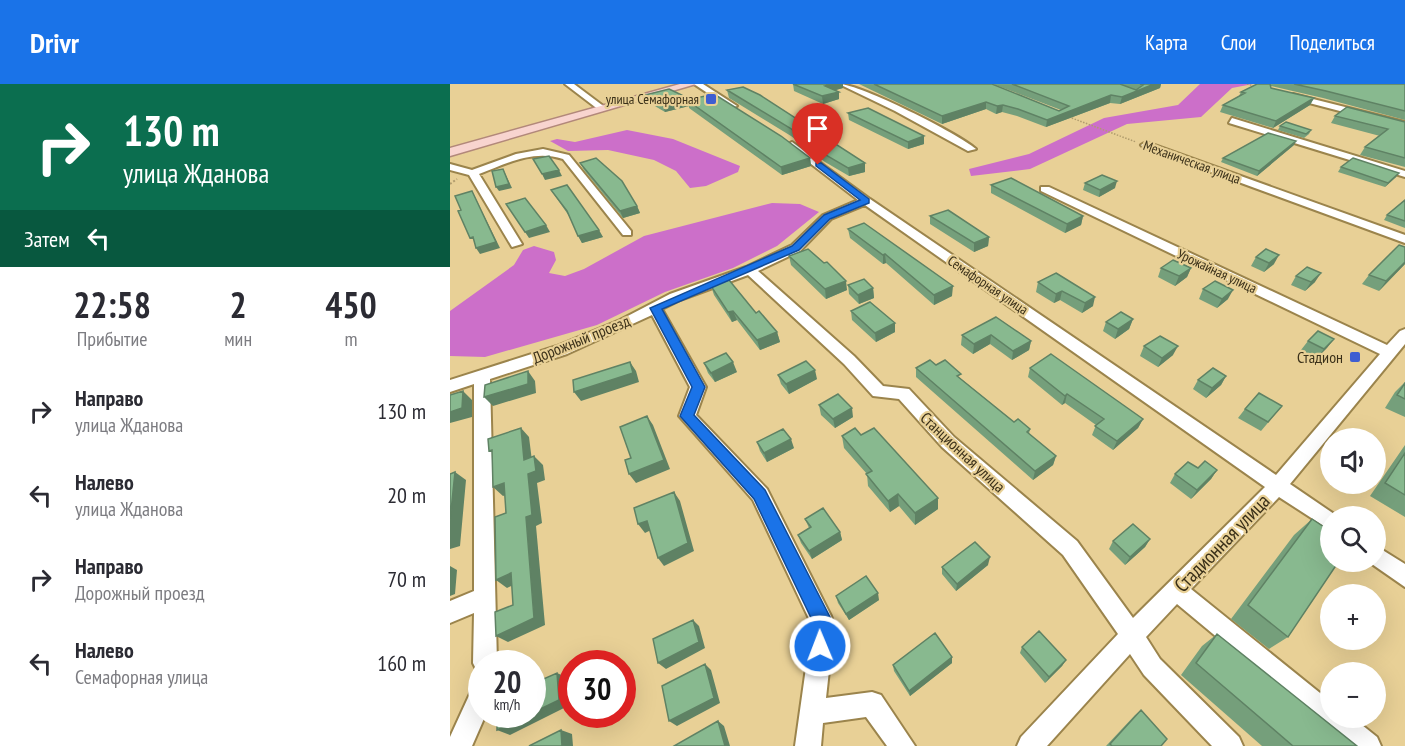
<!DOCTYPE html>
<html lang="ru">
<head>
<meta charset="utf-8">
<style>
  :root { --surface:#fff; --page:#f7f7f7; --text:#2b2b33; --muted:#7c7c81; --accent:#1a73e8 }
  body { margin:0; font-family:"PT Sans Narrow",sans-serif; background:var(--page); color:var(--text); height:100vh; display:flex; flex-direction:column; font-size:22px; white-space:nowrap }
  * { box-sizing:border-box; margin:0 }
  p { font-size:20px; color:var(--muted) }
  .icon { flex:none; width:33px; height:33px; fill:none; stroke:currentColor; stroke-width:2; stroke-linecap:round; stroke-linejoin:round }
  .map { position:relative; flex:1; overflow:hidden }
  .panel { display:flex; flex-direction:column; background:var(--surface); width:450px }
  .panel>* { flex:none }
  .guide { background:#0b6e4f; color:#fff; overflow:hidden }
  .buttons { position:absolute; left:870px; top:344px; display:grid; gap:12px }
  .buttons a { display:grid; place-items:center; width:66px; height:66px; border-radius:50%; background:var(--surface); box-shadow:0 6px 24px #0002; font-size:30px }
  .speed { position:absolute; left:18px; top:566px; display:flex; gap:12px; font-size:30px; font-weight:700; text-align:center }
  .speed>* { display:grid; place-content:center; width:78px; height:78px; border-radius:50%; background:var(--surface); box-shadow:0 6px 24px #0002; line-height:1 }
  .speed small { font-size:15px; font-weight:400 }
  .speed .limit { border:9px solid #d22; background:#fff; color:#111 }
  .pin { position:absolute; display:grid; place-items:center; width:51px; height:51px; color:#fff; margin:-62px -26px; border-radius:50% 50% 50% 0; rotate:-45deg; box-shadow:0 0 6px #0007 }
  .pin .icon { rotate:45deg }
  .me { position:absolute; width:66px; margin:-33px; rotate:359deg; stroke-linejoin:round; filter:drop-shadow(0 0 4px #0008) }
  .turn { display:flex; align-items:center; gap:21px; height:126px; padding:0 24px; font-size:27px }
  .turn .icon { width:78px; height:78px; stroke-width:2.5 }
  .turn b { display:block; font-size:42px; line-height:51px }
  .then { display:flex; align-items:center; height:57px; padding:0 24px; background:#0003; gap:12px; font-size:22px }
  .eta { display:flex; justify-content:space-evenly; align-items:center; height:102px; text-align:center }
  .eta b { font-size:36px; font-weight:800; line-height:42px }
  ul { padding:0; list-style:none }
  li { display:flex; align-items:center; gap:18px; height:84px; padding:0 24px }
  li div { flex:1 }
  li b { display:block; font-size:22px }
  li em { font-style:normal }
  header { display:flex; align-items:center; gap:36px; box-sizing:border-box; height:84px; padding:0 30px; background:var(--accent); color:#fff }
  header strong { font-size:28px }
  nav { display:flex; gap:33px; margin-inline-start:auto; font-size:21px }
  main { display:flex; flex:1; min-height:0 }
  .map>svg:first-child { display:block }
</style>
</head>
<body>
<header>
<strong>Drivr</strong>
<nav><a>Карта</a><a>Слои</a><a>Поделиться</a></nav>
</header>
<main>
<section class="panel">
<div class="guide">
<div class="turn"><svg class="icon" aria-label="right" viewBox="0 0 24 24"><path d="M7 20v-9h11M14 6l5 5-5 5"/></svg><div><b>130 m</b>улица Жданова</div></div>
<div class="then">Затем<svg class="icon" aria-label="left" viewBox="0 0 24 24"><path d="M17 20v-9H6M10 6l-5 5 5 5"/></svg></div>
</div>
<div class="eta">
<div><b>22:58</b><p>Прибытие</p></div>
<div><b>2</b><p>мин</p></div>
<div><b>450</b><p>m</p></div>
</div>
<ul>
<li><svg class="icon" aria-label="right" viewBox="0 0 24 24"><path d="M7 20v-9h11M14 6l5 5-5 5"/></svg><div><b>Направо</b><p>улица Жданова</p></div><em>130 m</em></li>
<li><svg class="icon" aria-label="left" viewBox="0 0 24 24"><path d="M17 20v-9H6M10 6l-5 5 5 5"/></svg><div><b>Налево</b><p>улица Жданова</p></div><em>20 m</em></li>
<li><svg class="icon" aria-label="right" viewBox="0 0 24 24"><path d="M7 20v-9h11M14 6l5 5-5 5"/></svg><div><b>Направо</b><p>Дорожный проезд</p></div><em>70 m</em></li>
<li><svg class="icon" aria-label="left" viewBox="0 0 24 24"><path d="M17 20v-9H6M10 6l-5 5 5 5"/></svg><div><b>Налево</b><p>Семафорная улица</p></div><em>160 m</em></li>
</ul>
</section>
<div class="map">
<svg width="955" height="662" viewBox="0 0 955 662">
  <rect width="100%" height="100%" fill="#e8d096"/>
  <!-- water -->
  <path fill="#cc6fc9" d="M750,0H803L782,4L751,33L677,40L580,85L521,92L519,85L579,70L654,34L728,21Z
    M177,46L223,55L290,82L288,88L256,102L240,104L226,87L204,76L158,66L118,67L100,57L107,55L125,58Z
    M322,119L350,120L369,128L327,162L283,184L215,208L147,241L35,273L0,272V227L64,181L73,166L84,162L104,168L106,176L99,189L115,192L134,185L194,152Z"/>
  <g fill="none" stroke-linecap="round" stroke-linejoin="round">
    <defs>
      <path id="minor" d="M115,0H124L156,24L149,26Z
        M244,0H253L287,22L280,24Z
        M389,0C410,0 509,50 526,65L518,67L445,27Z
        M843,10L955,38V44L840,14Z
        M782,34L955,87V93L779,39Z
        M342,58L420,115L826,391L930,270L591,107V103H599L937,261L950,247L955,245V260L840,400L887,432H880V446L829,413L741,505L880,617V633H902L927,653L931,662H898L727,520L696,553L710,575L789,653L793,662H762L694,591L680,570L597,662H567L571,653L668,550L613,471L492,363L449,315L423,312L394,280L298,191L230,216L212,225L256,303L246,331L317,405L381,532L384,540L376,614L422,608L431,611L465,662H437L416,633L373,639L371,662H345L362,541L303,416L229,332L240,303L202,231L117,270L40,295L47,579H32V589L27,587L23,579L24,529L0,539V517L24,507V300L0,308V296L107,262L170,236L220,210L296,183L342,161L373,131L408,116L339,63L337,61ZM415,121L815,403L683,534L627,457L504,353L459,305L433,302L404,272L308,187L350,167L381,135Z
        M696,58L955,151V159L693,63L691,61Z
        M93,65L119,71L181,147V151H173L113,75C83,65 56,80 29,90L72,160L62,163L19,91L0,86V80L22,86L66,70Z
        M926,462L955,480V503L919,478L926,477Z
        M32,600V630H36L22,662H0V653L23,603Z"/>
      <path id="major" d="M230,0H246L0,72V64Z"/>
    </defs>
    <!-- minor casing -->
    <use href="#minor" stroke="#9b844c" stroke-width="4"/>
    <!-- major casing -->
    <use href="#major" stroke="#b2887a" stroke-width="3"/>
    <!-- path-far1 -->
    <path stroke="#b09c6d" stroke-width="1.5" stroke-dasharray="1.5 1.5" stroke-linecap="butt" d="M797,0L807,3
      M619,33L686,58"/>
    <!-- path -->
    <path stroke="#b09c6d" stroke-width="2" stroke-dasharray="2 2" stroke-linecap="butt" d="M0,100L7,95"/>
    <!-- minor -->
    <use href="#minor" fill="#fff" fill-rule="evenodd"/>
    <!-- major -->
    <use href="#major" fill="#f8d4cf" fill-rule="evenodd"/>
  </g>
  <!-- wall -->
  <path fill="#759f7b" d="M343,0H393V4L385,6L389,8V15L373,20L344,7Z
    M409,0H542L609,27L611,26L543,0H711L710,4L670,20L660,19L596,43L567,32L552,28L546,30L536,25L492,40Z
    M807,0H955V36L873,14L821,2V4L864,14L860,21L823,44L770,28L773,21L789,12L791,8Z
    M277,6L415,88L399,92L375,78L341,52L279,14Z
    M195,11L239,16L360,74L361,82L332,91L239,24V22L215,28L198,18Z
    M398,29L474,52V60L458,65L399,36Z
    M885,32L955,38V83L910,71L915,63L930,52L881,39Z
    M830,42L861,46L859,50L854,54L828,46Z
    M844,61L807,92L771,78L773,74Z
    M130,79L187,122L190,129L173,134L134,86Z
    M891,83L946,93L935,103L888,88Z
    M635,99L665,104L649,113L633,106Z
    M541,101L633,132L631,141L615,149L541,109Z
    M101,106L153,153L132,159L119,132Z
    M955,116V144L934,136L937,131Z
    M480,132L539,153L538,162L524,168L480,140Z
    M398,145L502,212L484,221L436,179L433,180L400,154Z
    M955,163V180L929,207L912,200L919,191Z
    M339,172L397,206L376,215L341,181Z
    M806,173L824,180L814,188L801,182Z
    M711,184H741L737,193L725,202L708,193Z
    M606,189L643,222L632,229L610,216L604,219L586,208L588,198Z
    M846,192L865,198L855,207L841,201Z
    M398,201L423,204L424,214L409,220L399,210Z
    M261,202L306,229L327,248L330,258L310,266L287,236L282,238L264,211Z
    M753,205L778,215L767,224L749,215Z
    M401,227L445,248L426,258L402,236Z
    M546,233L581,257L579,266L562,276L540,260L523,270L511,261L512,251Z
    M683,235L679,245L665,255L653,247L656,238Z
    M884,255L867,274L851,266L858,257Z
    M694,262L723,271L708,283L690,272Z
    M254,279L287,288L265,298L258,289Z
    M486,281L510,294L564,338L580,345L579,350L606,372L603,381L583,396L466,293V284Z
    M580,284L693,335L688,344L663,366L642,351L646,341L615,319L612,321L578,293Z
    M328,291L367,295L339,310L331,300Z
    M776,292L771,301L756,314L743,305L748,296Z
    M955,298V333L935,324L945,308Z
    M369,321L403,333L385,344L371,331Z
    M832,322L811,347L788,334L795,325Z
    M411,351L488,414V425L465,441L449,422L440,428L418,402L417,390L394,364L392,352Z
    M307,358L344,364L317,378L310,367Z
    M955,361V433L920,412Z
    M748,384L767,386L761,395L741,415L720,399L725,390Z
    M355,435L390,448L392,456L362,475L351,459L348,451L359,444Z
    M862,435L838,553L819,565L781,535L844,451Z
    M700,455L695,463L675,481L659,465L663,457Z
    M538,481L506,507L492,490V483Z
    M386,512L429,516L399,536L388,519Z
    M767,550L907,662H812L731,591L752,562Z
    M572,563L616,576L612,582L595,599L570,569Z
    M502,579L460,612L444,587L443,581Z
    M691,626L711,662H656L685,631Z"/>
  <!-- shaded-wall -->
  <path fill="#5f8264" d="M382,0H393V4L376,9L375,2Z
    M704,0H711L710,4L670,20L672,13Z
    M389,8V15L373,20L372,12Z
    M661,11L660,19L596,43L597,36Z
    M238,14L239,18L237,16L239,22L215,28L213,21Z
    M864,14L860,21L823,44L826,37Z
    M536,18V25L492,40V32Z
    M553,21L552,28L546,30L547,22Z
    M474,52V60L458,65V58Z
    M846,57L844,61L807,92L809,87Z
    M360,74L361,82L332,91L331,83Z
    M415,79V88L399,92L398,84Z
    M53,85L62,104L49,107L46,103Z
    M109,86L112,92L95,96L92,90Z
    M949,89L946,93L935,103L938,99Z
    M667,97L665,104L649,113L650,106Z
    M22,107L25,113L50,164L30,170L26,164Z
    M187,122L190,129L173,134L170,127Z
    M633,132L631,141L615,149L617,140Z
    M96,141L100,148L79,154L75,148Z
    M149,146L153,153L132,159L128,152Z
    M539,153L538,162L524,168V159Z
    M435,170L436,179L433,180V171Z
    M829,171L824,180L814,188L819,179Z
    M955,178V180L929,207L936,197Z
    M741,184L737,193L725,202L729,192Z
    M871,189L865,198L855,207L861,198Z
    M396,197L397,206L376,215L375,205Z
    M503,202L502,212L484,221V211Z
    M423,204L424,214L409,220L408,211Z
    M783,206L778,215L767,224L772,215Z
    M612,207L610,216L604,219L606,210Z
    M645,213L643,222L632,229L635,219Z
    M283,227L287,236L282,238L278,228Z
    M683,235L679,245L665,255L668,245Z
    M445,239V248L426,258L425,249Z
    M327,248L330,258L310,266L307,256Z
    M541,251L540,260L523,270L524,260Z
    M884,255L877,264L867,274L874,265Z
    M581,257L579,266L562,276L563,267Z
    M728,262L723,271L708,283L712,274Z
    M180,278L186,287L189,298L131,317L124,308Z
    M283,278L287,288L265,298L261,289Z
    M365,286L367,295L339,310L336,300Z
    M78,287L85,297L86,309L43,322L34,313Z
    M776,292L771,301L756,314L762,304Z
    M13,307L22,316V333L0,339V328Z
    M617,310L615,319L612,321L615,312Z
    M402,324L403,333L385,344L383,335Z
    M197,332L203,341L220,385L186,399L179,390Z
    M693,335L688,344L663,366L667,357Z
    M71,344L79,353L83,385L74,376Z
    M341,355L344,364L317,378L314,369Z
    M84,372L93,381L95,396L87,399L92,439L86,442L95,541L58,558L46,552L84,534L76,433L78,390Z
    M606,372L603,381L583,396L585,387Z
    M767,386L761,395L741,415L747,406Z
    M5,388L16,396L10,462L0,465V437Z
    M54,399L64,408L53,412L43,403Z
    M224,408L230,417L244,467L214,482L208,474Z
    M448,410L449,422L440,428L438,417Z
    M488,414V425L465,441V429Z
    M197,437L203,445L195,449L188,440Z
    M390,448L392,456L362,475L359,467Z
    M700,455L695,463L675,481L680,473Z
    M540,473L538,481L506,507L507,500Z
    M0,482L7,486L5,510L0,512Z
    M61,489L72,497L57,504L46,496Z
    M428,509L429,516L399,536L396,530Z
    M243,536L249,542L255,564L216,585L208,579Z
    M502,573V579L460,612L459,607Z
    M616,576L612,582L595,599L599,593Z
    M255,580L261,586L270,619L227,642L219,637Z
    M107,589L118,594L120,621L60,651L47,646L82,630Z
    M268,637L274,642L280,662H275Z
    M111,646L122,650L123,662H112Z"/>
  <!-- building -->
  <path fill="#88b98f" stroke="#5f8264" stroke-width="1.5" d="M343,0H382L375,2L389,8L372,12Z
    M424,0H542L609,27L619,22L562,0H670L686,6L693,1L690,0H704L672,13L661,11L597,36L568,25L553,21L547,22L536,18L492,32Z
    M807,0H820L821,4L864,14L826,37L773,21L795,9L791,8Z
    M844,0H955V27L876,7Z
    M293,3L310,11L415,79L398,84L374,70L340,44L277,6Z
    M219,5L238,14L213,21L195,11Z
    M264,10L331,52L360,74L331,83L237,16Z
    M897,23L955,38V74L915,63L938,45L885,32Z
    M418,24L474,52L458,58L398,29Z
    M836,38L861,46L856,50L830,42Z
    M818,49L846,57L809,87L773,74Z
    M99,72L109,86L92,90L83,75Z
    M146,74L172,97L187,122L170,127L130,79Z
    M903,74L949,89L938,99L891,83Z
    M53,85L59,100L46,103L42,87Z
    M652,91L667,97L650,106L635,99Z
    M561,94L633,132L617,140L541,101Z
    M117,101L149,146L128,152L117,127L101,106Z
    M22,107L46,158L26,164L23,153L20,154L8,127L11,126L5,112Z
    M75,114L96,141L75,148L56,120Z
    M955,116V137L937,131Z
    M498,126L539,153L524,159L480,132Z
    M414,139L503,202L484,211L435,170L433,171L398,145Z
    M949,161L955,163V178L936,197L919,191Z
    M358,165L374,179L377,178L396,197L375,205L339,172Z
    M816,165L829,171L819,179L806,173Z
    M723,176L741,184L729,192L711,184Z
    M857,183L871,189L861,198L846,192Z
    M606,189L645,213L635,219L612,207L606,210L588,198Z
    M414,195L423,204L408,211L398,201Z
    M279,196L306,229L309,227L327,248L307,256L283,227L278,228L261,202Z
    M765,197L783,206L772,215L753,205Z
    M420,218L445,239L425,249L401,227Z
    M671,228L683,235L668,245L656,238Z
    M546,233L581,257L563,267L541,251L524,260L512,251Z
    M868,247L884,255L874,265L858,257Z
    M710,252L728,262L712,274L694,262Z
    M276,269L283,278L261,289L254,279Z
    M601,270L693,335L667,357L645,342L654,335L617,310L615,312L580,284Z
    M480,276L486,281L495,276L511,290L507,292L564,338L568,335L580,345L577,348L606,372L585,387L466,284Z
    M356,277L365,286L336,300L328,291Z
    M180,278L183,289L124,308L123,296Z
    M763,284L776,292L762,304L748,296Z
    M78,287V300L34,313L35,301Z
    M955,299V315L947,311Z
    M13,307L12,324L0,328V311Z
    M809,309L832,322L818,338L795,325Z
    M388,310L402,324L383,335L369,321Z
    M197,332L214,376L179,390L175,376L181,374L170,343Z
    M71,344L74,376L84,372L86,387L78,390L82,431L76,433L84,534L46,552L45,528L63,521L61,489L46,496L45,433L56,429L54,399L43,403L42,366L39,367L38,355Z
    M405,344L411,351L424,344L488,414L465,429L448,410L438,417L416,390L422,387L392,352Z
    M333,345L341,355L314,369L307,358Z
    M955,369V411L935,399Z
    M755,377L767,386L747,406L725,390L738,378L748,384Z
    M5,388L0,437V390Z
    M224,408L238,459L208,474L197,437L188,440L184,424Z
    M373,424L390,448L359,467L348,451L361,443L355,435Z
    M862,435L880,447V477H889L838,553L798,521Z
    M683,440L700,455L680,473L663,457Z
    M525,458L540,473L507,500L492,483Z
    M416,492L428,509L396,530L386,512Z
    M243,536L249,558L208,579L203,555Z
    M589,547L616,576L599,593L572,563Z
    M485,549L502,573L459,607L443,581Z
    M767,550L907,662H843L746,579Z
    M255,580L264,614L219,637L212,602Z
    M107,589L109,616L82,629V600Z
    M691,626L717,655L711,662H662L660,660Z
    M47,630H81L47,646Z
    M268,637L275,662H224Z
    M111,646L112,662H79Z"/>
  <!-- route -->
  <path fill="#1a73e8" stroke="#114b97" stroke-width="1.5" d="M366,79H371L419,115V119L380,135L349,166L212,225L255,303L244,331L315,406L380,533C384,544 382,558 377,568L370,571L364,568L361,562L364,540L304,415L230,332L242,303L200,224L342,162L374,131L410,116L366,82Z"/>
  <!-- markers -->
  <g fill="#3f5ed1" stroke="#e8d096" stroke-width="2">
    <rect x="255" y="9" width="12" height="12" rx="3"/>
    <rect x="899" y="267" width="12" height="12" rx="3"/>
  </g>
  <g text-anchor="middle" stroke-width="4.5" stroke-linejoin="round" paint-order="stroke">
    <!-- far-poi labels -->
    <g font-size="14" fill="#3a3019" stroke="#e8d096" text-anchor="end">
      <text x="249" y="20">улица Семафорная</text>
    </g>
    <!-- far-street labels -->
    <g font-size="14" fill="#3a3019" stroke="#e8d096">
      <text transform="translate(742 78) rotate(20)" y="5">Механическая улица</text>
      <text transform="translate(767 187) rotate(25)" y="5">Урожайная улица</text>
      <text transform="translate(538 201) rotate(34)" y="5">Семафорная улица</text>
    </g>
    <!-- street labels -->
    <g font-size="16" fill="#3a3019" stroke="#e8d096">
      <text transform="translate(131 255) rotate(-22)" y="6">Дорожный проезд</text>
      <text transform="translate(513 368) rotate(43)" y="6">Станционная улица</text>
    </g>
    <!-- poi labels -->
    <g font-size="16" fill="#3a3019" stroke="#e8d096" text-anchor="end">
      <text x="893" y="279">Стадион</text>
    </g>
    <!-- near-street labels -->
    <g font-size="20" fill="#3a3019" stroke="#e8d096">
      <text transform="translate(772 459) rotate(-46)" y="7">Стадионная улица</text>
    </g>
  </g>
</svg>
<div class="buttons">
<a><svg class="icon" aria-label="sound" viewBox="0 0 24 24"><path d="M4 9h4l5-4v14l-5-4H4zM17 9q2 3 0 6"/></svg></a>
<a><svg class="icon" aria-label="search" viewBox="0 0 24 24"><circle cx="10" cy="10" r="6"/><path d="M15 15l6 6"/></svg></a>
<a>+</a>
<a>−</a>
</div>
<div class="speed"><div>20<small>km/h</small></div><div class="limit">30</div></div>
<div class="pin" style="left:368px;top:81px;background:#d93025"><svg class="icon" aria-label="arrive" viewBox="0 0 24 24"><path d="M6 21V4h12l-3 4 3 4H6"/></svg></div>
<svg class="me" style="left:370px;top:562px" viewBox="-20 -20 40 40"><circle r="17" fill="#1a73e8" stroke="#fff" stroke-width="3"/><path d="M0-11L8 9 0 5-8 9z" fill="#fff"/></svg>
</div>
</main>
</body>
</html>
